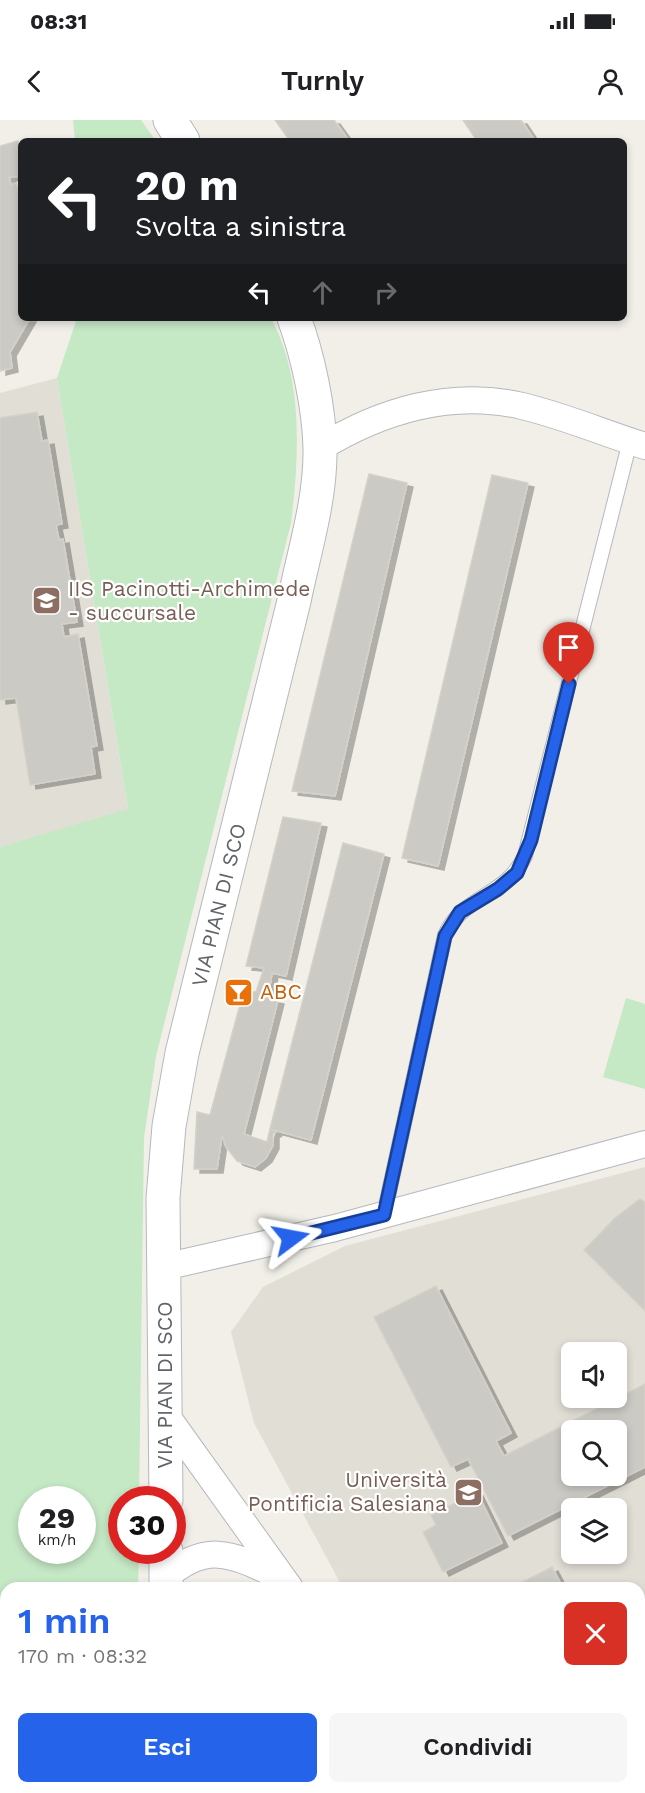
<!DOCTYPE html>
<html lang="it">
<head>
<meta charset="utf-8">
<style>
  :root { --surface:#fff; --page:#f6f6f6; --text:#202124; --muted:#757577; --accent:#2563eb }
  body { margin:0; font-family:"Work Sans",sans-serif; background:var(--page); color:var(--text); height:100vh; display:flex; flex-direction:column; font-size:22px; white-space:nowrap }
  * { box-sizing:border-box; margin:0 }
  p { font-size:20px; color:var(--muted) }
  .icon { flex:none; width:33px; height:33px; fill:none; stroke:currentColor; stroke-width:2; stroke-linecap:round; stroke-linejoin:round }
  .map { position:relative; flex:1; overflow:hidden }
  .drawer { position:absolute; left:0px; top:1462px; width:645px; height:212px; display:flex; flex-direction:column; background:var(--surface); border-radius:18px 18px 0 0; box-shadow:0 3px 9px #0003 }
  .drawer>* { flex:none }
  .guide { position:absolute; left:18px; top:18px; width:609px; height:183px; border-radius:9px; box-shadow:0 3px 9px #0003; background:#202124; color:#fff; overflow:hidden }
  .tools { position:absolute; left:561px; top:1222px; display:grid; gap:12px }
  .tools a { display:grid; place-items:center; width:66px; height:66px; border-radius:9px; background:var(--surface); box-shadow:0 3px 9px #0003; font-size:30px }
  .speed { position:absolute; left:18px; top:1366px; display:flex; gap:12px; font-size:30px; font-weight:700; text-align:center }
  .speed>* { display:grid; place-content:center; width:78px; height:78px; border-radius:50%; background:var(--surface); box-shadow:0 3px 9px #0003; line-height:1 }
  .speed small { font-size:15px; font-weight:400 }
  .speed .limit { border:9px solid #d22; background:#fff; color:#111 }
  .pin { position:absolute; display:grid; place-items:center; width:51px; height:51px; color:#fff; margin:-62px -26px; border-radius:50% 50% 50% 0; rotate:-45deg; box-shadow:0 0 6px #0007 }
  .pin .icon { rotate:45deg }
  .me { position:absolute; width:66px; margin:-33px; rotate:77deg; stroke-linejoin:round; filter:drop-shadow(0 0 4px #0008) }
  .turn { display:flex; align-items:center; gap:21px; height:126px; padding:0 18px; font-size:27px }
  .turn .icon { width:78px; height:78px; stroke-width:2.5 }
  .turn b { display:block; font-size:42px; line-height:51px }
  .lanes { display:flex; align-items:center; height:57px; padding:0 18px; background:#0003; justify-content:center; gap:30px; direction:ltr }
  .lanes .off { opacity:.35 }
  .round { display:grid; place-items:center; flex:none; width:63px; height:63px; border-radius:9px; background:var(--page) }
  .head { display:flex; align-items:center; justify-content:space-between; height:102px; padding:0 18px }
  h1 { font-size:36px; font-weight:600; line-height:45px; color:var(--accent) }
  .primary-button { display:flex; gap:12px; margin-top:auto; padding:12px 18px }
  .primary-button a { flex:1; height:69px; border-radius:9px; background:var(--accent); color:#fff; font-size:24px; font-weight:600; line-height:69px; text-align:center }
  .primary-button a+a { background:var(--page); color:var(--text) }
  .status { display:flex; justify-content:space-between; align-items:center; height:42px; padding:0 30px; background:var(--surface); direction:ltr }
  .status svg { height:16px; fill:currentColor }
  header { display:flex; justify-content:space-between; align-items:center; height:78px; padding:0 18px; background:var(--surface); font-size:27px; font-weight:600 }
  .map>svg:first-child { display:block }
</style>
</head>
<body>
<div class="status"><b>08:31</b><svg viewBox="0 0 49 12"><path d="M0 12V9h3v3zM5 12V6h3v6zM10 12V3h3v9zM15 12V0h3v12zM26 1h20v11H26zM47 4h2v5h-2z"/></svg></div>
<header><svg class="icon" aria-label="back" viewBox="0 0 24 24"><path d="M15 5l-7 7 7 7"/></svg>Turnly<svg class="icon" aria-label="person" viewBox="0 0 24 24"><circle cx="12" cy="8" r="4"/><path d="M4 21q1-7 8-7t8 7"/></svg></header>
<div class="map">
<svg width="645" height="1673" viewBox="0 0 645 1673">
  <defs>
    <filter id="shadow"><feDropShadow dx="6" dy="4" stdDeviation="0" flood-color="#0004"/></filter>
  </defs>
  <rect width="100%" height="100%" fill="#f1efe8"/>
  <!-- education -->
  <path fill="#e1ded6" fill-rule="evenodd" d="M57,258L128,690L0,727V273Z
    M645,1047V1673H473L470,1668H639V1468H343L254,1303L231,1212L263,1167L345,1126ZM572,1233H616V1278H572ZM572,1311H616V1356H572ZM572,1389H616V1434H572Z"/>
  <!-- green -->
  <path fill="#c5e8c5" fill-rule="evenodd" d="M73,0H141L156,21H75Z
    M77,198H271C304,260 299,336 291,403L156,936L144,1018L139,1380H122V1431H139L138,1468H6V1600L0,1606V727L128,689L57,258ZM32,1380H82V1431H32Z
    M626,878L645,884V969L603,957Z"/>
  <!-- building -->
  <path fill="#cccac5" stroke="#d6d1c6" stroke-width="1.5" fill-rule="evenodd" filter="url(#shadow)" d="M275,0H334L349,21H290Z
    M463,0H521L535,21H477Z
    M18,21L21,32V56L9,57L11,65L16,63L21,81V198H30L10,232L12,248L0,251V26Z
    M37,292L42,321L48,320L62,404L56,405L59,420L63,419L77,502L62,504L64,517L78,514L97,626L91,627L95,654L30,665L16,578L0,580V298Z
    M369,354L407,363L335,676L292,671Z
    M492,355L528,363L438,746L402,738Z
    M283,697L321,703L286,856L272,853L268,878L278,880L244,1014L267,1022L270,1009L277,1011L273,1014V1025L266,1038L255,1047L237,1041L226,1027L222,1015L217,1049H194L197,992L210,995L244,870L256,872L264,848L246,846Z
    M343,723L384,734L311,1020L270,1009Z
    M640,1079L645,1082V1191L584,1130L615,1098Z
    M436,1166L511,1313L496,1321L504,1336L645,1264V1347L508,1416L468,1339L451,1347L374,1197ZM572,1311H616V1356H572Z
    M477,1372L502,1423L443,1452L423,1412L436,1405L431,1395Z
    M552,1447L563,1468H511Z
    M645,1505V1610L639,1613V1508Z
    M36,1668H90V1673H36Z
    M209,1668H270V1670L216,1673V1670Z"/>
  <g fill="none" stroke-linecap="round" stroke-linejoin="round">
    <defs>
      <path id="service" d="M384,1095L445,815C464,774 505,778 525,736L630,321"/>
      <path id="minor" d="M320,328C380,291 451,269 522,286C564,296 604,313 645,326
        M164,1147L335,1108L645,1024
        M166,1295L290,1468
        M165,1458C208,1419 235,1436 281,1457
        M422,1668L426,1673"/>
      <path id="tertiary" d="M170,0L183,21
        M166,1380L163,1078L169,1006L182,933L294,481C304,432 321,379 320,328C319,287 308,236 294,198
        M166,1431V1468
        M168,1673V1668"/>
    </defs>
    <!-- service casing -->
    <use href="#service" stroke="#b5b8bc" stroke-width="16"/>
    <!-- minor casing -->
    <use href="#minor" stroke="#b5b8bc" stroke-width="28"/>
    <!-- tertiary casing -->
    <use href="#tertiary" stroke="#b5b8bc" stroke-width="35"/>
    <!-- service -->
    <use href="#service" stroke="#fff" stroke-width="14"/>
    <!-- minor -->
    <use href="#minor" stroke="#fff" stroke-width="26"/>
    <!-- tertiary -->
    <use href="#tertiary" stroke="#fff" stroke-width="33"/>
  </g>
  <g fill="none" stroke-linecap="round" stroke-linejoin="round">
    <defs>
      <path id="route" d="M291,1118L384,1095L445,816L460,792L498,769L517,753L531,720L569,564"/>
    </defs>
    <!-- route casing -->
    <use href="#route" stroke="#184099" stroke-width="15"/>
    <!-- route -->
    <use href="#route" stroke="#2563eb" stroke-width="10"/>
  </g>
  <!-- icons -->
  <defs>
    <symbol id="school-square" viewBox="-11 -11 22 22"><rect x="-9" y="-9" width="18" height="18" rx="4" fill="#8d6e63" stroke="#fff"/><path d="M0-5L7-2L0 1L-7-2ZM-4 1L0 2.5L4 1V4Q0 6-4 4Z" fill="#fff"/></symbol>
    <symbol id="bar-square" viewBox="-11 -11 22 22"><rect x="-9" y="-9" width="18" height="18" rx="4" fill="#e8710a" stroke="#fff"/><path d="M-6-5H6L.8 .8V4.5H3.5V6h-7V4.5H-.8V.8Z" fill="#fff"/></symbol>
    <symbol id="university-square" viewBox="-11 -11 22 22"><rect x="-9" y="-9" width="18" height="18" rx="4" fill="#8d6e63" stroke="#fff"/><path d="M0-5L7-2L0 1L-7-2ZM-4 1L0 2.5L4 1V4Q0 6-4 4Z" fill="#fff"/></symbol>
  </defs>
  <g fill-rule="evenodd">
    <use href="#school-square" x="30" y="464" width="33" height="33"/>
    <use href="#bar-square" x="222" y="856" width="33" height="33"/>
    <use href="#university-square" x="452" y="1356" width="33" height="33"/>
  </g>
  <g text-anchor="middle" stroke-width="4.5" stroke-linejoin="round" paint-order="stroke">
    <!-- education labels -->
    <g font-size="21" fill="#785e54" stroke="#fff" text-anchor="start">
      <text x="68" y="476">IIS Pacinotti-Archimede<tspan x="68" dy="24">- succursale</tspan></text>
      <text x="447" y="1367" text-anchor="end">Università<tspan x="447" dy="24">Pontificia Salesiana</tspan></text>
    </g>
    <!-- street labels -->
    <g font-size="21" fill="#5f6368" stroke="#fff">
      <text transform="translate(219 785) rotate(-76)" y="7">VIA PIAN DI SCO</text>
      <text transform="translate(165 1265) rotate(-90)" y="7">VIA PIAN DI SCO</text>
    </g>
    <!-- food labels -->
    <g font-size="21" fill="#c56008" stroke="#fff" text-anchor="start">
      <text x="260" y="879">ABC</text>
    </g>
  </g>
</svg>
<div class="tools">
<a><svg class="icon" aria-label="sound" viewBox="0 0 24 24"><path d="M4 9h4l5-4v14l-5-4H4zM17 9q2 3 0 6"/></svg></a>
<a><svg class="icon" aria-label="search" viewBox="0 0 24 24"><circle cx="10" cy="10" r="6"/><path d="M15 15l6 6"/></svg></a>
<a><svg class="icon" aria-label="layers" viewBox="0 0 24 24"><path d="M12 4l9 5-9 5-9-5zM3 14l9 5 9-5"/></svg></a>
</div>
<div class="speed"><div>29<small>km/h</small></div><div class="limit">30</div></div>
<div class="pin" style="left:569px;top:564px;background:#d93025"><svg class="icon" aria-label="arrive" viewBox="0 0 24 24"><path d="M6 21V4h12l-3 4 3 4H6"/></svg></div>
<svg class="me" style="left:291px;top:1118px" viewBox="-20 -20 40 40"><path d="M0-17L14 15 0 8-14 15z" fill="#2563eb" stroke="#fff" stroke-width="4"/></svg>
<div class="guide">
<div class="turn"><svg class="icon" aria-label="left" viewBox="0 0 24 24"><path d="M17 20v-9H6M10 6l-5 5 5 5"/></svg><div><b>20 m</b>Svolta a sinistra</div></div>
<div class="lanes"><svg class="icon" aria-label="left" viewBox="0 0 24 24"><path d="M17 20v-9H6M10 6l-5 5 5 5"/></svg><svg class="icon off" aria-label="ahead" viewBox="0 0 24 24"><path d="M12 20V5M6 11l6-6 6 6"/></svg><svg class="icon off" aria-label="right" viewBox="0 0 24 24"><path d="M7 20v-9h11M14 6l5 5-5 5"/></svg></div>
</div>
<section class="drawer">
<div class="head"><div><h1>1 min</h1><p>170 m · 08:32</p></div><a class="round" style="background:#d93025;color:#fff"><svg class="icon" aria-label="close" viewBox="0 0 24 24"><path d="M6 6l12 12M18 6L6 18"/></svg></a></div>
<div class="primary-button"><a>Esci</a><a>Condividi</a></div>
</section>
</div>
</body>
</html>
